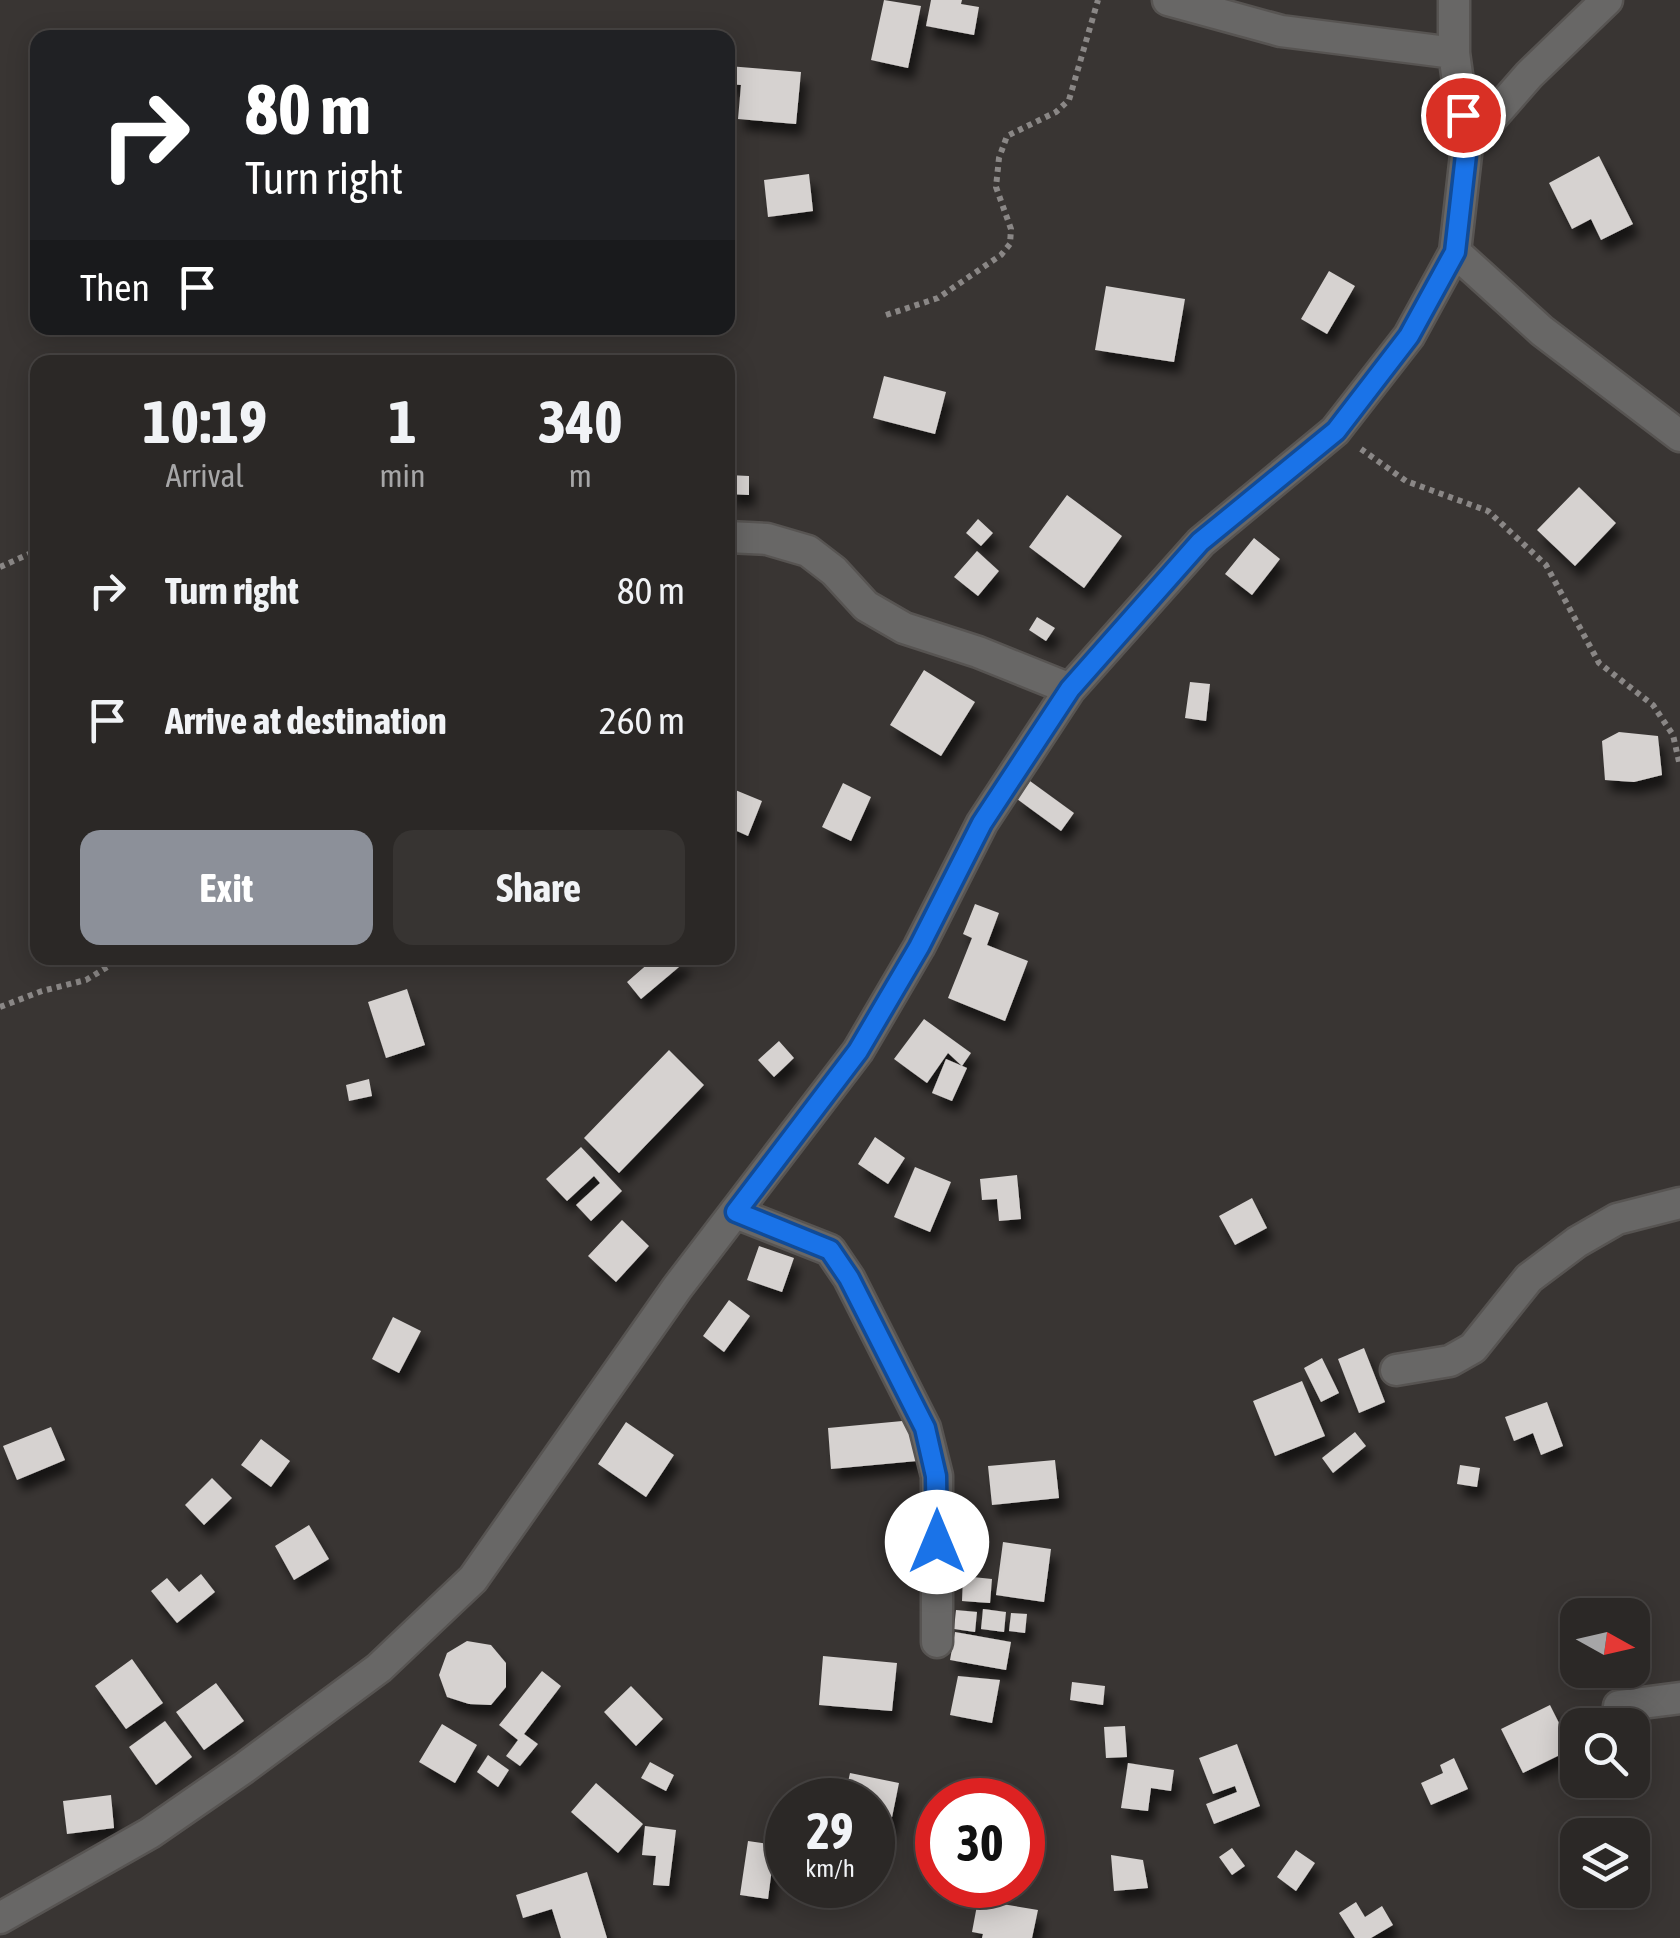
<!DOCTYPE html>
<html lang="en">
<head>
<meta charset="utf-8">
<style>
  :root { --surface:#2b2826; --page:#373432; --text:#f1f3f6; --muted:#a6a6a7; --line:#474443; --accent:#8c9099 }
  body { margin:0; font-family:"Asap Condensed",sans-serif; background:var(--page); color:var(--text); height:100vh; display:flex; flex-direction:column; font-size:38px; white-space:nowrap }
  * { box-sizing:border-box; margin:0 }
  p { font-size:32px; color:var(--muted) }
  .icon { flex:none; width:55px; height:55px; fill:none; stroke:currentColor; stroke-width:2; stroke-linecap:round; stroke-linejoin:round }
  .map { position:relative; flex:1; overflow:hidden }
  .sheet { position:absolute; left:30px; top:355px; width:705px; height:610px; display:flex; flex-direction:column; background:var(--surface); border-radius:20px; box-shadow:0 5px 25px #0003,0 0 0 2px var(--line) }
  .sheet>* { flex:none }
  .banner { position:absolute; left:30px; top:30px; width:705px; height:305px; border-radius:20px; box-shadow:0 5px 25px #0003,0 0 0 2px var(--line); background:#202124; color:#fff; overflow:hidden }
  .needle { width:65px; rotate:98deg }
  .tools { position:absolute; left:1560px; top:1598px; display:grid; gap:20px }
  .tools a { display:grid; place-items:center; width:90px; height:90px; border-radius:20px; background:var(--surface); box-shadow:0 5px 25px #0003,0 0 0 2px var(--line); font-size:50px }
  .speed { position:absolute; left:765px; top:1778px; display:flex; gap:20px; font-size:50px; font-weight:700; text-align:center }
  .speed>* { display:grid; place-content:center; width:130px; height:130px; border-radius:50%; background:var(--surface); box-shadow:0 5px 25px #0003,0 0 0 2px var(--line); line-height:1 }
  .speed small { font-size:25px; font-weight:400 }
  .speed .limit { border:15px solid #d22; background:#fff; color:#111 }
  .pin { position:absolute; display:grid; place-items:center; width:85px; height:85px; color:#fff; margin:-42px; border:5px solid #fff; border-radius:50%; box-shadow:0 2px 10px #0007 }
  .me { position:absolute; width:110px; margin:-55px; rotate:0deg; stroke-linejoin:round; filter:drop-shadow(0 0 8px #0008) }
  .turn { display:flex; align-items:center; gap:35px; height:210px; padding:0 50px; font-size:45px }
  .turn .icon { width:130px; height:130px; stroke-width:2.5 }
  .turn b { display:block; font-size:70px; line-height:85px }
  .then { display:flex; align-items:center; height:95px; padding:0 50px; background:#0003; gap:20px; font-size:38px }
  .eta { display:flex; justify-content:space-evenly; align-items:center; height:170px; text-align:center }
  .eta b { font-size:60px; font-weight:700; line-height:70px }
  .cta { display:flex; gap:20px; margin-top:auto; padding:20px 50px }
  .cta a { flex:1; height:115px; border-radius:20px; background:var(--accent); color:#fff; font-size:40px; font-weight:700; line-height:115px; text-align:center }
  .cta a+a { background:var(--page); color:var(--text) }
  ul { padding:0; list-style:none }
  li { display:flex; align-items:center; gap:30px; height:130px; padding:0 50px }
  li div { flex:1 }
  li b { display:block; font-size:38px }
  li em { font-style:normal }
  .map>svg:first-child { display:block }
</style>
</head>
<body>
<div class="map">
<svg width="1680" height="1938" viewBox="0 0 1680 1938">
  <defs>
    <filter id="shadow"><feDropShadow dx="6" dy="11" stdDeviation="5" flood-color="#0009"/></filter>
  </defs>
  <rect width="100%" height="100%" fill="#393533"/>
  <!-- building -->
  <path fill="#d6d2d0" filter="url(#shadow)" d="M884,0L921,6L908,68L871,60Z
    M931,0H962L961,4L979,7L974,35L926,26Z
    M728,66L801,72L796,124L738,119L741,85L728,84Z
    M1599,156L1633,224L1601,240L1591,219L1572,229L1549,183Z
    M809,174L813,211L768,217L764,180Z
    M1329,271L1355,286L1327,334L1301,319Z
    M1106,286L1185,299L1174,362L1095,350Z
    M884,376L946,392L935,434L873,418Z
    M728,475L749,476V495L728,494Z
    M1579,487L1616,523L1575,566L1537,530Z
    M1067,495L1122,536L1084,588L1029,547Z
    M978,519L993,533L981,546L966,533Z
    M1254,538L1280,559L1252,595L1225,574Z
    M977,551L999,571L978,596L954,577Z
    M1037,617L1055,628L1046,641L1029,630Z
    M924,670L975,702L941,756L890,725Z
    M1190,682L1210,684L1206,721L1185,718Z
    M1619,732L1658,736L1662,775L1634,782L1605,780L1602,741Z
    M1030,781L1074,813L1061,831L1017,799Z
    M843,783L871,797L851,841L822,827Z
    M728,787L762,801L748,836L728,827Z
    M975,904L999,913L987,945L1028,961L1005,1021L948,998L972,938L963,934Z
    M646,958H681L685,962L641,999L627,982L650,962Z
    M407,989L425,1045L386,1058L368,1002Z
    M924,1019L971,1053L962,1066L948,1053L927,1083L894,1059Z
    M779,1041L794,1058L774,1077L758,1060Z
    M669,1050L704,1085L619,1173L584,1138Z
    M946,1059L967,1068L952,1101L932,1093Z
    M369,1079L372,1096L349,1101L346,1085Z
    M875,1137L905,1158L888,1184L858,1164Z
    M581,1147L622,1191L591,1221L576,1205L600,1183L594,1176L567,1201L546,1179Z
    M915,1167L951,1182L930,1232L894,1217Z
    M1017,1175L1021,1219L999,1221L997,1199L982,1200L980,1179Z
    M1252,1198L1267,1228L1235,1245L1219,1216Z
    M622,1220L649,1246L616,1282L588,1256Z
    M759,1246L794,1258L782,1292L747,1280Z
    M729,1300L750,1316L724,1352L703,1336Z
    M393,1317L421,1331L399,1373L372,1359Z
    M1364,1348L1385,1402L1359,1413L1338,1359Z
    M1322,1358L1339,1393L1321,1402L1304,1368Z
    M1302,1381L1325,1436L1275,1456L1253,1401Z
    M1547,1402L1563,1446L1541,1455L1533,1433L1514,1441L1505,1417Z
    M913,1420L917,1461L831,1469L828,1428Z
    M626,1422L674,1455L646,1497L598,1464Z
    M51,1427L65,1460L17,1480L3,1446Z
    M1355,1432L1366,1446L1333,1473L1322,1458Z
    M261,1439L290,1461L271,1487L241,1465Z
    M1055,1460L1059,1498L992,1505L988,1466Z
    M1460,1465L1480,1468L1477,1487L1457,1484Z
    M212,1478L232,1498L204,1525L185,1505Z
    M309,1525L329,1559L294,1580L275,1546Z
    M1003,1542L1051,1549L1044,1602L996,1595Z
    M201,1574L215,1592L177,1623L151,1591L167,1578L179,1592Z
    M963,1576L992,1579L990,1603L962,1601Z
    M983,1609L1006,1612L1004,1632L981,1629Z
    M956,1610L977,1612L975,1632L954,1629Z
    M1011,1613L1027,1614L1025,1633L1009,1631Z
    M955,1632L1011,1642L1006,1670L950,1660Z
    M467,1641L491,1645L506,1663V1687L491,1705L469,1704L447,1697L439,1675L447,1653Z
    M823,1656L897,1663L892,1711L819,1705Z
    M132,1659L163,1703L126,1729L95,1686Z
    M542,1671L561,1686L524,1734L538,1744L520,1766L506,1756L518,1740L499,1725Z
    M958,1676L1000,1680L992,1723L950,1715Z
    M1072,1682L1105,1686L1103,1705L1070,1700Z
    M216,1683L244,1721L204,1750L176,1712Z
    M631,1686L663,1719L636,1746L604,1712Z
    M1550,1705L1572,1749L1523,1773L1501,1729Z
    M165,1721L192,1757L156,1785L129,1747Z
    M442,1724L477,1745L455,1783L419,1762Z
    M1125,1726L1127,1757L1106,1758L1104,1727Z
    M1237,1744L1260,1806L1214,1824L1206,1804L1237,1792L1235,1786L1213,1794L1199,1758Z
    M488,1755L509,1770L498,1787L477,1772Z
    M1454,1758L1468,1789L1431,1805L1421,1783L1443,1773L1440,1765Z
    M650,1762L674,1775L666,1791L641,1778Z
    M1128,1763L1174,1770L1171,1791L1151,1788L1148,1811L1121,1808Z
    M850,1773L899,1783L890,1827L872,1823V1800H844Z
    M596,1783L643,1824L618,1853L571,1812Z
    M111,1795L114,1828L67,1834L63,1801Z
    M645,1826L676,1830L669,1886L653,1885L656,1856L642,1855Z
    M748,1841L775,1845L768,1899L740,1895Z
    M1232,1848L1245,1866L1232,1875L1219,1857Z
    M1296,1850L1315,1863L1296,1891L1277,1877Z
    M1111,1855L1143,1860L1148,1888L1114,1891Z
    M587,1872L607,1938H561L552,1909L523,1918L516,1895Z
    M978,1900L1038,1910L1032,1938H982L983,1934L972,1932Z
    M1356,1902L1365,1917L1382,1906L1393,1925L1371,1938H1355L1339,1913Z"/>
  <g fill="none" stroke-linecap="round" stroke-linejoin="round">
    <defs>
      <path id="street" d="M1168,0L1281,31L1454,53
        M1467,146L1529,75L1607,0
        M1455,252L1542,331L1680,436
        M728,537L767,539L808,551L834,571L866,606L904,628L978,652L1070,689
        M736,1213L830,1250L849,1278L925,1428L937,1476V1642
        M1396,1370L1450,1361L1473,1348L1529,1278L1577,1242L1617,1219L1680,1203
        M1619,1706L1680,1698
        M0,1918L150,1833L244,1768L379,1668L473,1579L677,1288L858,1051L919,947L982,823L1070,689L1201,542L1335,431L1409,336L1455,252L1467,146L1454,53V0"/>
    </defs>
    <!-- street casing -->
    <use href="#street" stroke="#575452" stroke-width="35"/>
    <!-- path -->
    <path stroke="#8a8786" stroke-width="6" stroke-dasharray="5 5" stroke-linecap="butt" d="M886,315L938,298L1001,255L1010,244L1011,229L996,187L999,158L1007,136L1056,112L1069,100L1098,0
      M1361,449L1406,481L1488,511L1546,565L1599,663L1653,705L1673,735L1680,766
      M0,567L38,550
      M0,1007L42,991L86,980L122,958"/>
    <!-- street -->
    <use href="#street" stroke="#686766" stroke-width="30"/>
  </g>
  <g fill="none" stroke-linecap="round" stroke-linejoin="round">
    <defs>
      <path id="route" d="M937,1542L936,1476L925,1428L849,1278L830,1250L736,1212L858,1051L919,947L982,823L1070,689L1200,542L1336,431L1409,336L1455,252L1467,146L1463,115"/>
    </defs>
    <!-- route casing -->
    <use href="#route" stroke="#114b97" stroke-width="25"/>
    <!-- route -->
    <use href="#route" stroke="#1a73e8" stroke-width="18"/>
  </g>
</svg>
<div class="tools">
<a><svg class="needle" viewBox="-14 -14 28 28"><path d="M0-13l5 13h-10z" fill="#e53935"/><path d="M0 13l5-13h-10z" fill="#a6a6a7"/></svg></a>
<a><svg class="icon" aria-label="search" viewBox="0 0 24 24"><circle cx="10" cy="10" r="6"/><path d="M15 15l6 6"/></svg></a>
<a><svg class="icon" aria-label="layers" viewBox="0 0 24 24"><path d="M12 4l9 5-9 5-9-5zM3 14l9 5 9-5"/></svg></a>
</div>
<div class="speed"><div>29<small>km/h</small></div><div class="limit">30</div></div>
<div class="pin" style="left:1463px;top:115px;background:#d93025"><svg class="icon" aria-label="arrive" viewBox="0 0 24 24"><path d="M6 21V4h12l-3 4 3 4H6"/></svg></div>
<svg class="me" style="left:937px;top:1542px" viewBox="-20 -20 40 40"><circle r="19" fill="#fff"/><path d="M0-13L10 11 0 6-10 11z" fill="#1a73e8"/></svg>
<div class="banner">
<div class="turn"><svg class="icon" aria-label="right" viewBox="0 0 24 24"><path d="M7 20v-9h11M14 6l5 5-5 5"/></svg><div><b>80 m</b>Turn right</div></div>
<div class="then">Then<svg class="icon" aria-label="arrive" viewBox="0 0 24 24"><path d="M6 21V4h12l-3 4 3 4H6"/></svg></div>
</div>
<section class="sheet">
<div class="eta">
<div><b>10:19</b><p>Arrival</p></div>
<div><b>1</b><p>min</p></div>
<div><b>340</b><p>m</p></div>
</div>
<ul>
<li><svg class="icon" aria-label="right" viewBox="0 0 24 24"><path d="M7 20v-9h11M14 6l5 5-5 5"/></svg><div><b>Turn right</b></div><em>80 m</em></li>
<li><svg class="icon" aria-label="arrive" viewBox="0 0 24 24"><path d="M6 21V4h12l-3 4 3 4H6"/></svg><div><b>Arrive at destination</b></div><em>260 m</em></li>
</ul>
<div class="cta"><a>Exit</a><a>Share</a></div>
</section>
</div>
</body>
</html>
